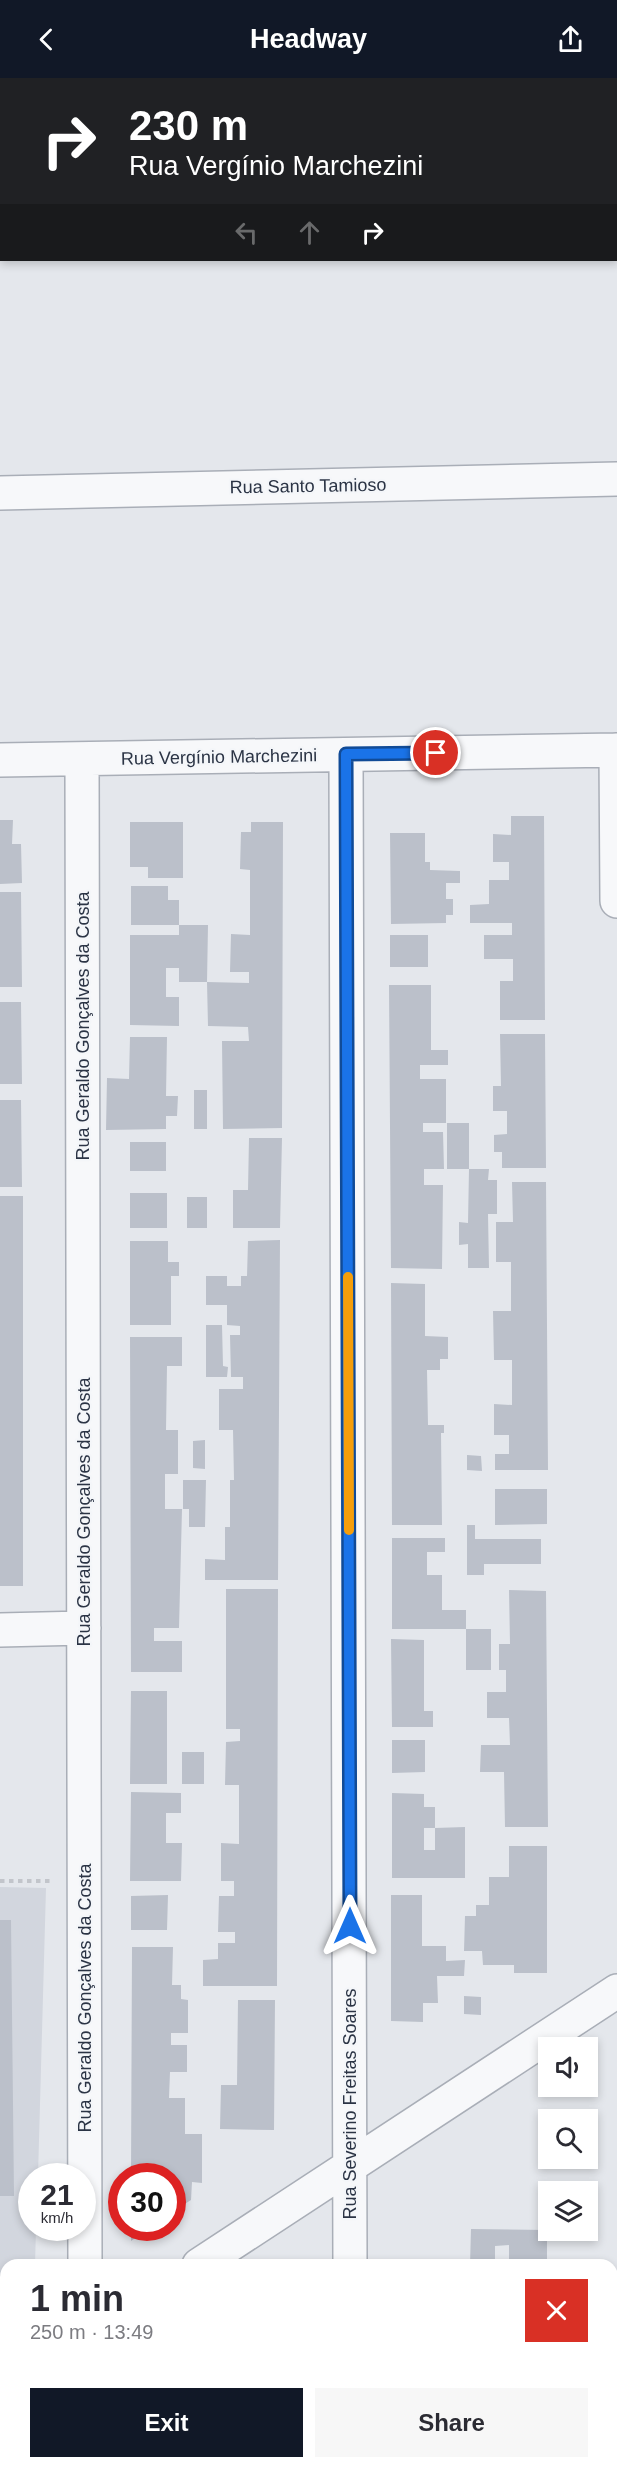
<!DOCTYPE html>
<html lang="en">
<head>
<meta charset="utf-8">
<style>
  :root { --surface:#fff; --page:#f7f7f7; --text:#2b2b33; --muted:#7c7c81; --accent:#111827 }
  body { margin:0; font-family:Helvetica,sans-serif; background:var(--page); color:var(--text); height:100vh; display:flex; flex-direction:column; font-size:22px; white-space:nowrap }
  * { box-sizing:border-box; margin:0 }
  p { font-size:20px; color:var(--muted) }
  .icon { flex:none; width:33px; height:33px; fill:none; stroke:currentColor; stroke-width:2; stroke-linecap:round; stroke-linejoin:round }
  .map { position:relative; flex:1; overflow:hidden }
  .panel { position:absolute; left:0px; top:2181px; width:618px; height:210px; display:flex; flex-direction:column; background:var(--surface); border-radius:18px 18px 0 0; box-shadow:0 3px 9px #0003 }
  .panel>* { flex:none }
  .hud { position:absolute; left:0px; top:0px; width:618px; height:183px; box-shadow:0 3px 9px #0003; background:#202124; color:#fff; overflow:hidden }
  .buttons { position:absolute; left:538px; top:1959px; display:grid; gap:12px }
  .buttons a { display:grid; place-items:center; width:60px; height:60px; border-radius:0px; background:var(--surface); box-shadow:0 3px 9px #0003; font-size:30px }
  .speed { position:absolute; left:18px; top:2085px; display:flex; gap:12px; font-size:30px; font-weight:700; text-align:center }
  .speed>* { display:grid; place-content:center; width:78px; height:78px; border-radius:50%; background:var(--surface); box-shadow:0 3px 9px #0003; line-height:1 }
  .speed small { font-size:15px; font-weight:400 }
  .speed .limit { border:9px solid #d22; background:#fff; color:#111 }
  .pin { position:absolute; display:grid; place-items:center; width:51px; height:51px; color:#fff; margin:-26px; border:3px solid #fff; border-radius:50%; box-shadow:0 2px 6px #0007 }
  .me { position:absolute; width:66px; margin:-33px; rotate:0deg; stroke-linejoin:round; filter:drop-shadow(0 0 4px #0008) }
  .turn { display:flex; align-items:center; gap:21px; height:126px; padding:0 30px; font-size:27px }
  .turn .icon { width:78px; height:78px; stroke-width:2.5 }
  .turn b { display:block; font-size:42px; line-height:51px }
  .lanes { display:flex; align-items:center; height:57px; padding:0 30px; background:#0003; justify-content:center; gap:30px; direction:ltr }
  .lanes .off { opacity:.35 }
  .round { display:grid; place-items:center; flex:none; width:63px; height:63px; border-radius:0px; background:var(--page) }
  .headline { display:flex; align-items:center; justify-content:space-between; height:102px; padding:0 30px }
  h1 { font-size:36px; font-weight:600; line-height:45px }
  .primary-button { display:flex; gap:12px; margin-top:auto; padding:12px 30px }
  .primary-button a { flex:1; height:69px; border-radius:0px; background:var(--accent); color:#fff; font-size:24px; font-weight:600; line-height:69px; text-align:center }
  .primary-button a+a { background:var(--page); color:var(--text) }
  header { display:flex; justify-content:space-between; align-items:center; height:78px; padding:0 30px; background:var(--accent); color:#fff; font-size:27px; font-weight:600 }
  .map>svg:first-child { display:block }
</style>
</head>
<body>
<header><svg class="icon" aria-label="back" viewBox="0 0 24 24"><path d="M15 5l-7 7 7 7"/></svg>Headway<svg class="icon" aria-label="share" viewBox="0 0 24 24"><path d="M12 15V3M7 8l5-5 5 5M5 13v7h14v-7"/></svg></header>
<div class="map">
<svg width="617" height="2391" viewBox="0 0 617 2391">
  <rect width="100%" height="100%" fill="#e4e7ec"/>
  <!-- built -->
  <path fill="#d2d6de" d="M0,1809L46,1810L38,2098H32V2150H36L35,2187H6V2256L0,2260Z"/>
  <!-- building -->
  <path fill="#bbc0ca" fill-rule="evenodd" d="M511,738H544L545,942H500V903H513V881H484V857H512V845H470V827L489,826V802H509V784H493V756L511,757Z
    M0,742H13L12,766H21L22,805L0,806Z
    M130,744H183V800H148V789H130Z
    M251,744H283L282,1050L223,1051L222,963H249L248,949L208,948L207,904L249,905V894H230L231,856L250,857V792L240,791L241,754H251Z
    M390,755H425V784H430V792L460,793V805H446V821H453V837H446V845L391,846Z
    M131,808H168V822H179V847H208L207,904H179V890H166V919H179V948L130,947V857H179V847H131Z
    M0,814H21L22,909H0Z
    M390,857H428V889H390Z
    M389,907H431V972H448V987H420V1001H446V1045H423V1054H443L444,1091H424V1107H443L442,1191L391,1190Z
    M0,924H21L22,1006H0Z
    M500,956H545L546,1090H502V1074H494V1057L507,1056V1033H493V1008H501Z
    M130,959H167L166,1018H178L177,1038H166V1051L106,1052L107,1000L129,1001Z
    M194,1012H207V1051H194Z
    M0,1022H21L22,1109H0Z
    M447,1045H469V1091H447Z
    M249,1060H282L280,1150H233V1112H248Z
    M130,1064H166V1093H130Z
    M469,1091H489L488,1102H497V1136H488L489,1190H468V1166L459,1167V1144L468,1145Z
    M512,1104H546L548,1392H495V1376H509V1357H494V1326L512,1327V1282H494L493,1233H511V1184H496V1144H513Z
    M130,1115H167V1150H130Z
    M0,1118H23V1508H0Z
    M187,1119H207V1150H187Z
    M280,1162L278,1502H205V1481L225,1482V1449H230V1402H234L233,1352H219V1311H243V1299H231L230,1257H240V1248L227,1247V1227H206V1198H227V1208H241V1198H247L248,1163Z
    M130,1163H168V1184H179V1198H171V1247H130Z
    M391,1205L425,1206V1258L448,1259V1281H440V1292H427L428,1347H444V1355H441L442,1447H392Z
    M206,1247H222L223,1288L228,1289L227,1299H206Z
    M130,1259H182V1288H167L166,1352H178V1396H165V1431H182L179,1550H154V1563H182V1594H131Z
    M205,1362V1391L193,1390V1363Z
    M467,1377L481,1378L482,1393L467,1392Z
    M183,1402H206L205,1449H189V1431H183Z
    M495,1411H547V1446L495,1447Z
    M467,1447H475V1461H541V1486H484V1497H467Z
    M392,1460H445V1474H427V1497H442V1532H466V1551H392Z
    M226,1511H278L277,1908H203V1882L218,1881V1865H235V1854H218L219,1818H234V1803H221V1765L239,1766V1707H225L226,1664L240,1663V1651H226Z
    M509,1512L546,1513L548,1749H505L504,1694H480L481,1667H510L509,1640H487V1614H506V1592H499V1566H510Z
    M466,1551H491V1592H466Z
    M391,1561L424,1562V1633H433V1649H392Z
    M131,1613H167V1706H130Z
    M392,1662H425V1694L392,1695Z
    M182,1674H204V1706H182Z
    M131,1714L181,1715V1735H166V1765H182L181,1803H130Z
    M392,1715L424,1716V1729H435V1750H424V1772H435V1750L465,1749V1800H392Z
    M509,1768H547V1895H514V1887H483L482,1873H464L465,1838H476V1827H489V1799H509Z
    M168,1817L167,1852H131V1818Z
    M391,1817H422V1868H446V1883L465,1882L464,1898H437L438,1925H423V1944L391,1943Z
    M0,1842H11L14,2118H0Z
    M132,1869H173L172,1907H181V1921L188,1922V1955H171V1967H187V1994H170L169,2020H185V2056H202V2105L192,2104L191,2122L172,2134V2098H131Z
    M464,1918L481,1919V1937L464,1936Z
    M238,1922H275L274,2052L220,2051L221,2007H237Z
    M131,2150H150L131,2163Z
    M471,2151L547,2152V2187H470ZM509,2167V2184H495V2168Z
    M129,2385H160V2391H129Z
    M244,2385H285L284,2391H244Z
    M386,2385H425V2391H386Z
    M484,2385H545V2391H484Z"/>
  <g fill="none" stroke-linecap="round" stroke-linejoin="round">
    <defs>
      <path id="street" d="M616,138H617
        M0,151H2
        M0,415L617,401
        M616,672L617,823
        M346,677L350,2187
        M82,681L85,2187
        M0,682L617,672
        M0,1552L84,1550
        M199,2187L617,1913
        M0,2314L6,2310
        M86,2385V2391
        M349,2391V2385"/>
    </defs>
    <!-- street casing -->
    <use href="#street" stroke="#a9aeb7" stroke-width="36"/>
    <!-- path -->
    <path stroke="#c2c5cb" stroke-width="4" stroke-dasharray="4.5 4.5" stroke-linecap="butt" d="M0,1803H50"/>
    <!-- street -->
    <use href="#street" stroke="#f7f8fa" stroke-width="33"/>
  </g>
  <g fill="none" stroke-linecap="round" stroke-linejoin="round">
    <defs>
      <path id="route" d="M350,1848L346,676L436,675"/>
    </defs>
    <!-- route casing -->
    <use href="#route" stroke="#114b97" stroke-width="15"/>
    <!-- route -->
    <use href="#route" stroke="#1a73e8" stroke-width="10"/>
    <!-- slow -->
    <path stroke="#f59e0b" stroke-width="10" d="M348,1199L349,1452"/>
  </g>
  <g text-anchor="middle" stroke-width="4.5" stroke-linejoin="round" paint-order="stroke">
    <!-- street labels -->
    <g font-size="18" fill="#2b3445" stroke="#f4f6f9">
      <text transform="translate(308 408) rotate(-1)" y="6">Rua Santo Tamioso</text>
      <text transform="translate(219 679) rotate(-1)" y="6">Rua Vergínio Marchezini</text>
      <text transform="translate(83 948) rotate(-90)" y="6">Rua Geraldo Gonçalves da Costa</text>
      <text transform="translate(84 1434) rotate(-90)" y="6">Rua Geraldo Gonçalves da Costa</text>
      <text transform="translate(85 1920) rotate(-90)" y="6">Rua Geraldo Gonçalves da Costa</text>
      <text transform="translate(350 2026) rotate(-90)" y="6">Rua Severino Freitas Soares</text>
    </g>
  </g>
</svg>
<div class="buttons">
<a><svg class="icon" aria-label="sound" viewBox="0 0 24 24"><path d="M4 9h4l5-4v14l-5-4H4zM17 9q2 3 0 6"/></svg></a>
<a><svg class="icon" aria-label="search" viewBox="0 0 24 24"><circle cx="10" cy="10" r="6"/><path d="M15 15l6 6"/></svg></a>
<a><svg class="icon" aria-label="layers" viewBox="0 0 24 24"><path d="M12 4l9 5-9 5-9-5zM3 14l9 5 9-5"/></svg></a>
</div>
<div class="speed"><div>21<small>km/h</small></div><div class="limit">30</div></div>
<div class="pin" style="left:436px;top:675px;background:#d93025"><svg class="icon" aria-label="arrive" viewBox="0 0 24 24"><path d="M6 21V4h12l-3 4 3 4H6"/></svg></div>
<svg class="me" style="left:350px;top:1848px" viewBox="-20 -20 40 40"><path d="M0-17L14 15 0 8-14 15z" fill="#1a73e8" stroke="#fff" stroke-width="4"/></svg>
<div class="hud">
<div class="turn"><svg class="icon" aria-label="right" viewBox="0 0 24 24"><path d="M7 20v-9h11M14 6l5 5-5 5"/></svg><div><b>230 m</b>Rua Vergínio Marchezini</div></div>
<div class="lanes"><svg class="icon off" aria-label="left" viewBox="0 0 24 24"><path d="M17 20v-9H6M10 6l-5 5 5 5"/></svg><svg class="icon off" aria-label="ahead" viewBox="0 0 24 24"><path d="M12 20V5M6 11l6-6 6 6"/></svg><svg class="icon" aria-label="right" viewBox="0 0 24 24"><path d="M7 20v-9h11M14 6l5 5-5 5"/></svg></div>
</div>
<section class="panel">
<div class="headline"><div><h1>1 min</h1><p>250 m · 13:49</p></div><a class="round" style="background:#d93025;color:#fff"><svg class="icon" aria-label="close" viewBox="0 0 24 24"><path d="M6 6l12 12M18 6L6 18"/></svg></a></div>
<div class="primary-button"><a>Exit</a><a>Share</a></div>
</section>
</div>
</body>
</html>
